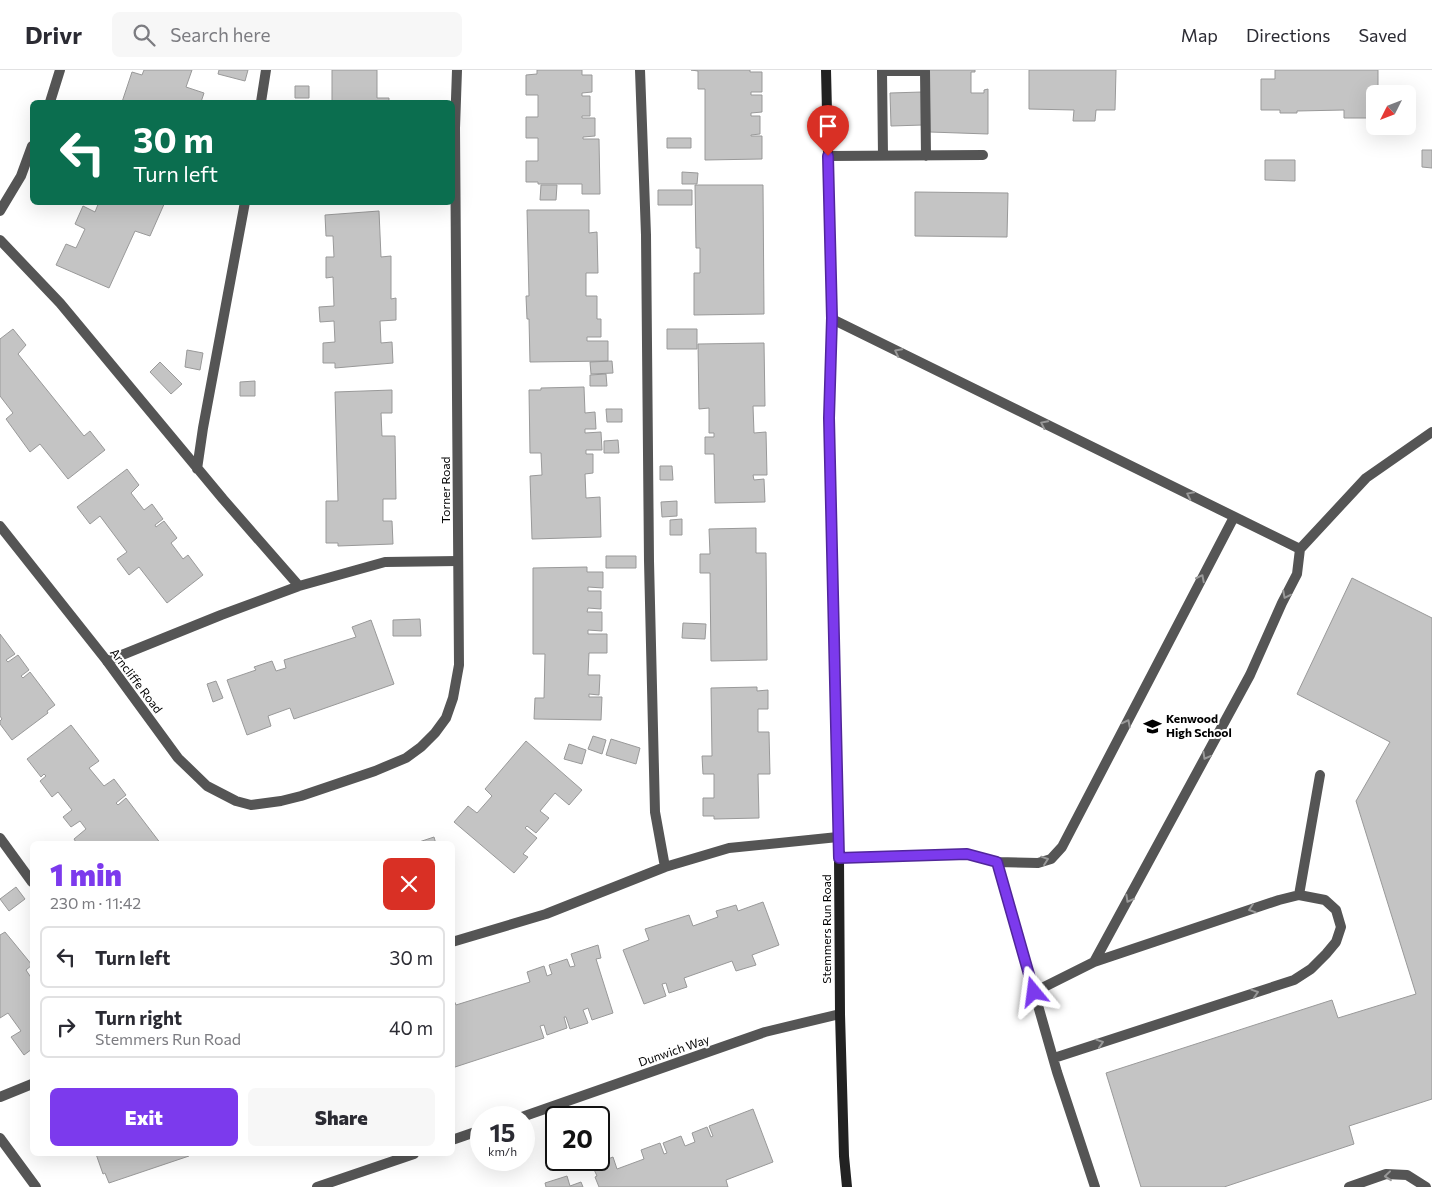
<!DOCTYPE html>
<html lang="en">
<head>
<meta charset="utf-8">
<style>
  :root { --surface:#fff; --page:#f7f7f7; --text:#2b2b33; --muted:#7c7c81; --line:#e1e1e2; --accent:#7c3aed }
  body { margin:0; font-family:Commissioner,sans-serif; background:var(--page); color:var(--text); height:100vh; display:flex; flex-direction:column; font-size:19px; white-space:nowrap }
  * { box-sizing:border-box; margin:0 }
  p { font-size:16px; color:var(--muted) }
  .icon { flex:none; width:28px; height:28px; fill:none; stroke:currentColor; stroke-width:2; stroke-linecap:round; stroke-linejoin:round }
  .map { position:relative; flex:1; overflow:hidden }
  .sheet { position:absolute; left:30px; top:771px; width:425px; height:315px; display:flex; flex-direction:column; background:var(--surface); border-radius:8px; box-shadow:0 5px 20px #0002 }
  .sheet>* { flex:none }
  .top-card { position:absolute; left:30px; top:30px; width:425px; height:105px; border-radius:8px; box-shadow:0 5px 20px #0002; background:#0b6e4f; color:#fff; overflow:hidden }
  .needle { width:32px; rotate:228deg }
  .tools { position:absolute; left:1366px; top:15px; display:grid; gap:10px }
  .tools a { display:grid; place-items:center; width:50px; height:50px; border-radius:8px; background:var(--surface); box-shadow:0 5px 20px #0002; font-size:25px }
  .speed { position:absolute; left:470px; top:1036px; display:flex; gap:10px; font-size:25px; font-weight:700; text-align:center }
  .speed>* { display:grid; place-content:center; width:65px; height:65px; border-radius:50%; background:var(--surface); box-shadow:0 5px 20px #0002; line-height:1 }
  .speed small { font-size:12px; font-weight:400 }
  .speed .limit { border:2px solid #111; border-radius:8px; background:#fff; color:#111 }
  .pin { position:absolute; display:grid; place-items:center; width:42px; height:42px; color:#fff; margin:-51px -21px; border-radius:50% 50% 50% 0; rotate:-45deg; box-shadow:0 0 5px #0007 }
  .pin .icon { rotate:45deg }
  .me { position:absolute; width:55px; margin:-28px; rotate:344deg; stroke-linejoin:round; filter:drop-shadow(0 0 4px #0008) }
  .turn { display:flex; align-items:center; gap:18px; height:105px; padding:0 20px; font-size:22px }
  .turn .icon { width:65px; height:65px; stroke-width:2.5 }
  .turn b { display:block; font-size:35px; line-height:42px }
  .round { display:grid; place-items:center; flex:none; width:52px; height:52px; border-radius:8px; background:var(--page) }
  .overview { display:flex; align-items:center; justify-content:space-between; height:85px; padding:0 20px }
  h1 { font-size:30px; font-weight:800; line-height:38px; color:var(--accent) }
  .action { display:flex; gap:10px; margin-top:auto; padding:10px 20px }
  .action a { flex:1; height:58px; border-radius:8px; background:var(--accent); color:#fff; font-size:20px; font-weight:800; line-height:58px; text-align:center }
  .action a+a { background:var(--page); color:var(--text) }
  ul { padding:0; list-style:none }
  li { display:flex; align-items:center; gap:15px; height:62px; margin:0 10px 8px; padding:0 10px; border:2px solid var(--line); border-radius:8px }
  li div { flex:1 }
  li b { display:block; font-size:19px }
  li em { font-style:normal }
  header { display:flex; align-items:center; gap:30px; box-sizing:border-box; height:70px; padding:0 25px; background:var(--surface); border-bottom:1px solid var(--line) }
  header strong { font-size:24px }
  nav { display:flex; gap:28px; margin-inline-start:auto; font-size:18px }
  .search { width:350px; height:45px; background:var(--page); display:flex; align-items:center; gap:12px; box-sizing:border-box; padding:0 18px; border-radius:8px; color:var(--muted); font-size:19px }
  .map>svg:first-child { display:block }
</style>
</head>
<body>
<header>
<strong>Drivr</strong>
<div class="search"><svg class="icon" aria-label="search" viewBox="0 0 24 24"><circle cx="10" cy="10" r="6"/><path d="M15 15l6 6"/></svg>Search here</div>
<nav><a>Map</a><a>Directions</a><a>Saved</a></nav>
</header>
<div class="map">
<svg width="1432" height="1117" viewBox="0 0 1432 1117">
  <rect width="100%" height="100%" fill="#fff"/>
  <!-- building -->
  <path fill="#c4c4c4" stroke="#999" d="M144,0H192L186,17L204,23L201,32H122L132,2L142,5Z
    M219,0H248L245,11L218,4Z
    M332,0H377V28H389V32H332Z
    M537,0H582V5H592V22L582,23V26H590V46H582V48H595V66L583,67V69H599L600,124H582V114H538V112H526V91H538V68H526V47H538V25H526V5L537,4Z
    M691,0H750V2H762V22H751V25H762V42L751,43V46H760V64L751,65V66H762V89L705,90V19H698V1Z
    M929,0H975V2H971V23H984V20L988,19V64L930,62Z
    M1029,0H1116L1115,40H1096L1095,51H1073L1074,40L1029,39Z
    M1275,0H1378V24H1375V48H1344V40L1297,41V43H1280V40H1261V9H1275Z
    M295,16H309V28H295Z
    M922,22L923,55L891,56L890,23Z
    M667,68H691V78H667Z
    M1422,80H1432V98L1422,97Z
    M1265,90H1295V111L1265,110Z
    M682,102L698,103L697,114H682Z
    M541,115H557L556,130H540Z
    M695,115H763L764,244L694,245V203H700V178H696Z
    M658,120H692V135H658Z
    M915,122L1008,123L1007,167L915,166Z
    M99,132H165L150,166L135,161L109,218L56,195L66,174L76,178L85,159L75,154L83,136L95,142Z
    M527,140H589V163L597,162L598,203H586V226H597V249H601V267H587V271H608V291L530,292L529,249H527L526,226H529Z
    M379,141L381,187L391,186V229L396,228V250L380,251L381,273L392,272L393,293L335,298V293H323V273L335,272L334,251L320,252L319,237L334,236L333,207L326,208V187H334L333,166H326L325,145Z
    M13,259L26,275L18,284L84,366L90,361L105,380L68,409L40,374L30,382L6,349L13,343L0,326V269Z
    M667,259H697V279H667Z
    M764,273L765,336H753L754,363L766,362L767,405H753L754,410L764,409L765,432L715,433L714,384H705V367H714V363H709V338L699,339L698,274Z
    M187,280L203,283L200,300L185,297Z
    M612,291L613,303L591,304L590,292Z
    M160,292L182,314L171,324L150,302Z
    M606,304L607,316H590V305Z
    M255,311V326H240V312Z
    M584,317L585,343L595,342L596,359H585V363L601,362L602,380H586V384H593V403L585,404L586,428L600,427L601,467L532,469L530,406L542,405L541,383H530L529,320H541V318Z
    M392,320V343H381L382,366H395L396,429H383V451H392L393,474L338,476V473H326V431H338L335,322Z
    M606,339H622V352H607Z
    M618,370L619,383H604V371Z
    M660,396H672L673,410H660Z
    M127,399L139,415L131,423L144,440L152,434L163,449L155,455L156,457L164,451L177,468L171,473L183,489L188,485L203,505L167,533L139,497L129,505L117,489L127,482L100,446L90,454L77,437Z
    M677,431V446L662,447L661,432Z
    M682,449V465H670V450Z
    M756,458V483H766L767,590L711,591L710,503H700V484H710L709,459Z
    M606,486H636V498H606Z
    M587,497V502H603V518L588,517V521H601V539L588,538L587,542H602V561L588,560V564H607V583H589L588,605H600L599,625L589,624V627H602L601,650L534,649L535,628H544L545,584H533V498Z
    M1352,508L1432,548V1029L1349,1056L1354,1074L1224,1117H1141L1106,1003L1332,930L1338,948L1416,924L1356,731L1390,672L1297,624Z
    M420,549L421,566H393V550Z
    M371,550L394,614L294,649L290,638L268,646L271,656L247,665L227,610L256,600L254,597L272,591L276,601L286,598L284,590L356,567L352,557Z
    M683,553L706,554L705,569L682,568Z
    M0,564L15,584L6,590L8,592L18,585L29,600L21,606L23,608L30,602L55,635L47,641L48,643L12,670L0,654V651L2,649L0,646Z
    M216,611L223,628L213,632L207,614Z
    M757,617V621L768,620V639H758V662H769L770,704H758L759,748L714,749V746H703V728H714V704H703L702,686H712L711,618Z
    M71,655L99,691L89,698L104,716L114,709L126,725L116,733L118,735L126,728L161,774H77L74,769L86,759L80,751L71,757L63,747L72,740L58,722L52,727L40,711L46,706L44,704L41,707L27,689Z
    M593,666L606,670L602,684L588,679Z
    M611,669L640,678L636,694L606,685Z
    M526,671L582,720L569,735L555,723L540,741L549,748L536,763L527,756L525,758L537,768L523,784L528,787L514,803L454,752L468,736L477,743L492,726L485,719Z
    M569,674L586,680L582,694L564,689Z
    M434,767L436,774H413Z
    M16,817L25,829L9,841L0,829Z
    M763,832L779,875L752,885L756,895L736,901L732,891L684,908L687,917L669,923L666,913L662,914L666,926L644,934L623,880L649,870L645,859L689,845L693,856L718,847L716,841L736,835L738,841Z
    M5,862L32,895L26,900L32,909V979L24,985L11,967L21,961L8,943L0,948V865Z
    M598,875L601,888L596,889L613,943L592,950L588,938L583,940L588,953L570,959L566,947H564L567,958L547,965L544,955L540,956L544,968L452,998V926L456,935L530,912L527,902L544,896L547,906L552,904L549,895L567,889L570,897L575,896L571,884Z
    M753,1039L773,1092L726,1110L728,1117H599L595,1107L597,1106L592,1095L613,1087L617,1099L644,1089L641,1080L660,1073L664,1084L667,1083L663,1073L681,1066L685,1076L695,1072L692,1063L707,1057L711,1067L713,1066L709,1056Z
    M96,1084H188L189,1086L109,1113L105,1103L103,1104Z
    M567,1106L570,1116L581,1112L583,1117H546L545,1113Z"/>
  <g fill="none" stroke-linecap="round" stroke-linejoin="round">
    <!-- lane -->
    <path stroke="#555" stroke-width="10" d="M261,32L266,0
      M828,86L983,85
      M883,86L882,1H925L926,86
      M0,170L60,233L223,429L299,516
      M832,249L1300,479
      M197,399L203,358L245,132
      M107,591L221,545L299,516L385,492L458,491
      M0,768L32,812
      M839,788L967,784L997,792L1038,793L1051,789L1062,777L1234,447
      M997,792L1057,1002L1095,1117
      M665,797L729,778L838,767
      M1299,825L1320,705
      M452,872L546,844L665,797L655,742L649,491L646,165L640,0
      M1094,892L1250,605L1282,533L1297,504L1300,479L1366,408L1432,362
      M1034,922L1094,892L1279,830L1299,825L1325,830L1336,840L1341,857L1336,872L1326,884L1311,899L1294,910L1054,988
      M0,1027L32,1014
      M1349,1117L1386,1104L1407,1105L1426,1117"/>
    <!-- street -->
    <path stroke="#555" stroke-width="10" d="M50,32L60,0
      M0,141L21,106L32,76
      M0,456L107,591L178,688L207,716L236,731L251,735L281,731L301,726L375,701L406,688L421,677L435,663L446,648L453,628L459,595L455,58L457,0
      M519,1048L765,962L840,944
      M0,1068L36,1117
      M452,1070L481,1060
      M317,1117L414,1084"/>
    <!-- secondary -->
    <path stroke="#222" stroke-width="10" d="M826,0L832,249L829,348L839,788L840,944L844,1086L847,1117"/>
  </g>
  <!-- one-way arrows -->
  <defs><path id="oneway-chevron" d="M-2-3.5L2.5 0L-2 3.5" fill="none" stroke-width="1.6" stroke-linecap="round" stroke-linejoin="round" transform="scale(1.25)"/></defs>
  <g stroke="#999">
    <use href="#oneway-chevron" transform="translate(898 282) rotate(-153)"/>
    <use href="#oneway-chevron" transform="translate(1044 354) rotate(-154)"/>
    <use href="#oneway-chevron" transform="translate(1190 425) rotate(-154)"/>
    <use href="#oneway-chevron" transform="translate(1201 508) rotate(-63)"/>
    <use href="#oneway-chevron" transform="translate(1286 525) rotate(117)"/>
    <use href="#oneway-chevron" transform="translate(1127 653) rotate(-63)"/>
    <use href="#oneway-chevron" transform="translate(1206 686) rotate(119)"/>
    <use href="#oneway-chevron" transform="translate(1045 790) rotate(-19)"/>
    <use href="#oneway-chevron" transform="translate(1129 829) rotate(119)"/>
    <use href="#oneway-chevron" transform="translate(1252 839) rotate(161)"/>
    <use href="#oneway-chevron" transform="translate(1255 923) rotate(-18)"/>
    <use href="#oneway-chevron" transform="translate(1100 973) rotate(-18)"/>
    <use href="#oneway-chevron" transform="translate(1388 1106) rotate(174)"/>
  </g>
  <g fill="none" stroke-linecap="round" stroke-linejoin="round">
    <defs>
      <path id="route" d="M828,86L832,248L829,348L839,788L967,784L997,792L1034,922"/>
    </defs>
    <!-- route casing -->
    <use href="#route" stroke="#51269a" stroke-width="12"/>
    <!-- route -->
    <use href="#route" stroke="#7c3aed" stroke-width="9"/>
  </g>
  <!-- icons -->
  <defs>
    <symbol id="school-bare" viewBox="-9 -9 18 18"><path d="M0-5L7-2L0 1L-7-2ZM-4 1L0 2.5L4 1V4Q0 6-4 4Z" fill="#000" stroke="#fff" stroke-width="2.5" paint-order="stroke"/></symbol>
  </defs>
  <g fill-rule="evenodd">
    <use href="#school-bare" x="1140" y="644" width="25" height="25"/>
  </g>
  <g text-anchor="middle" stroke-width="4" stroke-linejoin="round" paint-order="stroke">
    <!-- street labels -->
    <g font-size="12" fill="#000" stroke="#fff">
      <text transform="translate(446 420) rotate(-90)" y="4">Torner Road</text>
      <text transform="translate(136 611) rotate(53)" y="4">Arncliffe Road</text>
      <text transform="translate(827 859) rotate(-90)" y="4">Stemmers Run Road</text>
      <text transform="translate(674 981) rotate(-19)" y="4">Dunwich Way</text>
    </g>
    <!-- poi labels -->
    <g font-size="12" font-weight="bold" fill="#000" stroke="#fff" text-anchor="start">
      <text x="1166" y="653">Kenwood<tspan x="1166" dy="14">High School</tspan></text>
    </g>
  </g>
</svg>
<div class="tools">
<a><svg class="needle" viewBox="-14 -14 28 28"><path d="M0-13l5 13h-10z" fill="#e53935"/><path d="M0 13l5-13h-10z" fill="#7c7c81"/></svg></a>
</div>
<div class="speed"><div>15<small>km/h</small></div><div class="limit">20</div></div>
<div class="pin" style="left:828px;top:86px;background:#d93025"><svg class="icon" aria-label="arrive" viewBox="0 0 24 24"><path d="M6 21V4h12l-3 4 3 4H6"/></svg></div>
<svg class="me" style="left:1034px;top:922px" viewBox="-20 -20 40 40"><path d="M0-17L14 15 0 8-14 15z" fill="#7c3aed" stroke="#fff" stroke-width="4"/></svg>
<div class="top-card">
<div class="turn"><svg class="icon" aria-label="left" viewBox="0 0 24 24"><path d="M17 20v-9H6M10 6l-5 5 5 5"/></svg><div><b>30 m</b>Turn left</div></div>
</div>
<section class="sheet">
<div class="overview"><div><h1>1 min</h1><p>230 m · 11:42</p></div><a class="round" style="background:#d93025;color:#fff"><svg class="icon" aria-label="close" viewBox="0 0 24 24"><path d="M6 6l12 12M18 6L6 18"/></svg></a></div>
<ul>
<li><svg class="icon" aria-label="left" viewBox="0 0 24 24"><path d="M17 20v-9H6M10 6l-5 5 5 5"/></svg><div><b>Turn left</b></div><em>30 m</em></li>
<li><svg class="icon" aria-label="right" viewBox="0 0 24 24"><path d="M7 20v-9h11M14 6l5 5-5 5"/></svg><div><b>Turn right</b><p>Stemmers Run Road</p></div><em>40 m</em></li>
</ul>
<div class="action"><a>Exit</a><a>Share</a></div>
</section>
</div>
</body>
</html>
